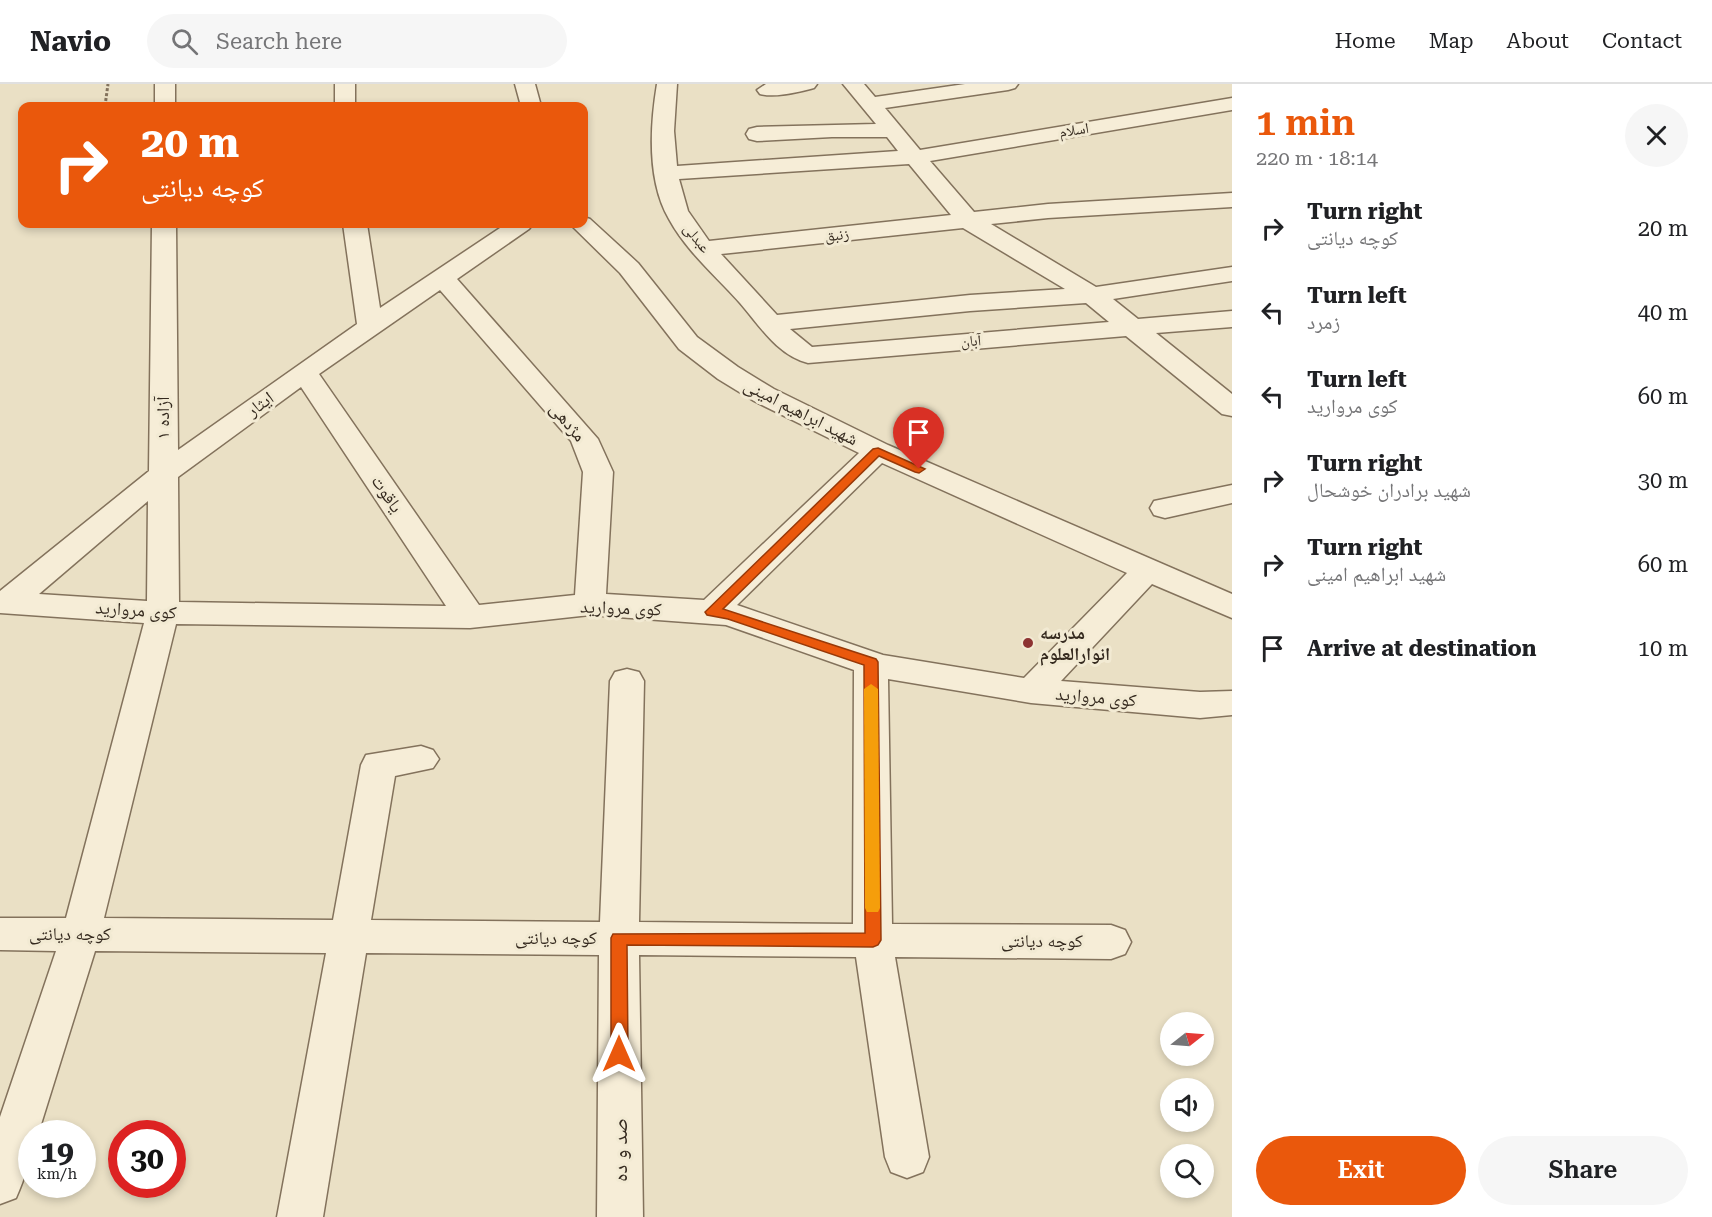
<!DOCTYPE html>
<html lang="en">
<head>
<meta charset="utf-8">
<style>
  :root { --surface:#fff; --page:#f6f6f6; --text:#202124; --muted:#757577; --line:#e0e0e0; --accent:#ea580c }
  body { margin:0; font-family:"Roboto Serif","Noto Naskh Arabic",serif; background:var(--page); color:var(--text); height:100vh; display:flex; flex-direction:column; font-size:22px; white-space:nowrap }
  * { box-sizing:border-box; margin:0 }
  p { font-size:20px; color:var(--muted) }
  .icon { flex:none; width:33px; height:33px; fill:none; stroke:currentColor; stroke-width:2; stroke-linecap:round; stroke-linejoin:round }
  .map { position:relative; flex:1; overflow:hidden }
  .sheet { display:flex; flex-direction:column; background:var(--surface); width:480px }
  .sheet>* { flex:none }
  .top-card { position:absolute; left:18px; top:18px; width:570px; height:126px; border-radius:12px; box-shadow:0 3px 9px #0003; background:#ea580c; color:#fff; overflow:hidden }
  .needle { width:39px; rotate:73deg }
  .controls { position:absolute; left:1160px; top:928px; display:grid; gap:12px }
  .controls a { display:grid; place-items:center; width:54px; height:54px; border-radius:50%; background:var(--surface); box-shadow:0 3px 9px #0003; font-size:30px }
  .speed { position:absolute; left:18px; top:1036px; display:flex; gap:12px; font-size:30px; font-weight:700; text-align:center }
  .speed>* { display:grid; place-content:center; width:78px; height:78px; border-radius:50%; background:var(--surface); box-shadow:0 3px 9px #0003; line-height:1 }
  .speed small { font-size:15px; font-weight:400 }
  .speed .limit { border:9px solid #d22; background:#fff; color:#111 }
  .pin { position:absolute; display:grid; place-items:center; width:51px; height:51px; color:#fff; margin:-62px -26px; border-radius:50% 50% 50% 0; rotate:-45deg; box-shadow:0 0 6px #0007 }
  .pin .icon { rotate:45deg }
  .me { position:absolute; width:66px; margin:-33px; rotate:0deg; stroke-linejoin:round; filter:drop-shadow(0 0 4px #0008) }
  .turn { display:flex; align-items:center; gap:21px; height:126px; padding:0 24px; font-size:27px }
  .turn .icon { width:78px; height:78px; stroke-width:2.5 }
  .turn b { display:block; font-size:42px; line-height:51px }
  .round { display:grid; place-items:center; flex:none; width:63px; height:63px; border-radius:32px; background:var(--page) }
  .overview { display:flex; align-items:center; justify-content:space-between; height:102px; padding:0 24px }
  h1 { font-size:36px; font-weight:600; line-height:45px; color:var(--accent) }
  .primary-button { display:flex; gap:12px; margin-top:auto; padding:12px 24px }
  .primary-button a { flex:1; height:69px; border-radius:36px; background:var(--accent); color:#fff; font-size:24px; font-weight:600; line-height:69px; text-align:center }
  .primary-button a+a { background:var(--page); color:var(--text) }
  ul { padding:0; list-style:none }
  li { display:flex; align-items:center; gap:18px; height:84px; padding:0 24px }
  li div { flex:1 }
  li b { display:block; font-size:22px }
  li em { font-style:normal }
  header { display:flex; align-items:center; gap:36px; box-sizing:border-box; height:84px; padding:0 30px; background:var(--surface); border-bottom:2px solid var(--line) }
  header strong { font-size:28px }
  nav { display:flex; gap:33px; margin-inline-start:auto; font-size:21px }
  .search { width:420px; height:54px; background:var(--page); display:flex; align-items:center; gap:15px; box-sizing:border-box; padding:0 21px; border-radius:33px; color:var(--muted); font-size:22px }
  main { display:flex; flex:1; min-height:0 }
  .map>svg:first-child { display:block }
</style>
</head>
<body>
<header>
<strong>Navio</strong>
<div class="search"><svg class="icon" aria-label="search" viewBox="0 0 24 24"><circle cx="10" cy="10" r="6"/><path d="M15 15l6 6"/></svg>Search here</div>
<nav><a>Home</a><a>Map</a><a>About</a><a>Contact</a></nav>
</header>
<main>
<div class="map">
<svg width="1232" height="1133" viewBox="0 0 1232 1133">
  <rect width="100%" height="100%" fill="#eae0c5"/>
  <g fill="none" stroke-linecap="round" stroke-linejoin="round">
    <defs>
      <path id="minor" d="M155,0H175V22H155Z
        M335,0H355V22H335Z
        M515,0H535L541,22H521Z
        M657,0H677L674,47L677,82L898,67L887,53H832L757,57L749,55L746,50L749,45L757,43L876,40L843,0H864L875,13L965,0H1018L1015,4L1008,6L885,24L920,66L1232,14V26L930,77L974,128L1048,120L1232,109V123L1048,134L991,140L1096,203L1232,183V197L1113,215L1138,235L1232,227V243L1156,249L1232,310V332L1222,330L1126,252L808,279C777,271 760,242 740,219C716,192 687,168 669,135C647,97 650,42 657,0ZM909,80L951,131L709,157L688,127L679,95ZM963,144L1065,205L970,211L777,231L721,170ZM1086,219L1109,238L812,263L790,245L970,227Z
        M766,0H817L814,4C798,8 776,14 760,10L757,6Z
        M584,133L590,135L638,179L697,253L738,283L774,305L888,361L1232,510V534L1152,500L1061,597L1200,608L1232,607V631L1200,634L1031,619L888,595L892,840L1111,841L1125,846L1131,858L1125,870L1111,875L895,873L929,1073L923,1088L907,1094L891,1088L885,1073L856,873L639,871L643,1133H597L599,871L366,869L323,1133H277L326,869L95,867L38,1050H32C32,1073 25,1093 16,1114L0,1120V1033L56,867L0,866V834H66L144,539L0,529V507L149,387L152,140H176L178,366L357,240L343,140H367L380,224L506,140H533L529,145L457,195L598,355L613,388L606,510L704,516L859,369L754,317L718,295L679,265L620,189L570,140H584ZM440,206L571,357L583,388L575,511L479,521L319,290ZM301,303L446,522L179,518L178,393ZM882,379L1127,489L1024,594L883,571L737,521ZM148,417L147,517L39,510ZM590,531L726,541L854,586L853,840L639,838L644,597L639,588L627,585L615,588L610,597L600,838L371,836L395,692L433,684L439,675L433,666L421,662L366,671L361,681L333,836L104,834L176,540L470,544Z
        M1232,401V419L1165,434L1154,431L1150,424L1154,417Z"/>
    </defs>
    <!-- minor casing -->
    <use href="#minor" stroke="#83725c" stroke-width="3"/>
    <!-- path -->
    <path stroke="#83725c" stroke-width="3" stroke-dasharray="3 2" stroke-linecap="butt" d="M105,22L108,0"/>
    <!-- minor -->
    <use href="#minor" fill="#f6edd7" fill-rule="evenodd"/>
  </g>
  <!-- route -->
  <path fill="#ea580c" stroke="#983908" stroke-width="1.5" d="M878,364L925,385L919,389L915,388L879,372L723,525L876,575L878,578L881,856L878,861L873,863L627,861L628,970L625,976L619,978L613,976L611,970V854L613,850L865,849L864,581L728,535L707,531L705,528L873,365Z"/>
  <!-- slow -->
  <path fill="#f59e0b" d="M871,600L878,605L880,824L878,828H867L865,824L864,605Z"/>
  <!-- markers -->
  <circle fill="#8d3332" stroke="#f2ead3" stroke-width="2" cx="1028" cy="559" r="6"/>
  <g text-anchor="middle" stroke-width="6" stroke-linejoin="round" paint-order="stroke">
    <!-- far-street labels -->
    <g font-size="15" fill="#352a1f" stroke="#f2ead3">
      <text transform="translate(1074 46) rotate(-9)" y="5">اسلام</text>
      <text transform="translate(837 151) rotate(-6)" y="5">زنبق</text>
      <text transform="translate(697 154) rotate(51)" y="5">عبدلی</text>
      <text transform="translate(971 257) rotate(-5)" y="5">آبان</text>
    </g>
    <!-- street labels -->
    <g font-size="18" fill="#352a1f" stroke="#f2ead3">
      <text transform="translate(260 320) rotate(-36)" y="6">ایثار</text>
      <text transform="translate(801 328) rotate(27)" y="6">شهید ابراهیم امینی</text>
      <text transform="translate(163 334) rotate(-90)" y="6">آزاده ۱</text>
      <text transform="translate(568 338) rotate(50)" y="6">مژدهی</text>
      <text transform="translate(387 410) rotate(56)" y="6">یاقوت</text>
      <text transform="translate(621 524) rotate(2)" y="6">کوی مروارید</text>
      <text transform="translate(136 526) rotate(4)" y="6">کوی مروارید</text>
      <text transform="translate(1096 613) rotate(5)" y="6">کوی مروارید</text>
      <text x="70" y="856">کوچه دیانتی</text>
      <text x="556" y="860">کوچه دیانتی</text>
      <text x="1042" y="863">کوچه دیانتی</text>
    </g>
    <!-- poi labels -->
    <g font-size="18" font-weight="bold" fill="#352a1f" stroke="#f2ead3" text-anchor="start">
      <text x="1040" y="555">مدرسه<tspan x="1040" dy="21">انوارالعلوم</tspan></text>
    </g>
    <!-- near-street labels -->
    <g font-size="21" fill="#352a1f" stroke="#f2ead3">
      <text transform="translate(620 1066) rotate(-90)" y="7">صد و ده</text>
    </g>
  </g>
</svg>
<div class="controls">
<a><svg class="needle" viewBox="-14 -14 28 28"><path d="M0-13l5 13h-10z" fill="#e53935"/><path d="M0 13l5-13h-10z" fill="#757577"/></svg></a>
<a><svg class="icon" aria-label="sound" viewBox="0 0 24 24"><path d="M4 9h4l5-4v14l-5-4H4zM17 9q2 3 0 6"/></svg></a>
<a><svg class="icon" aria-label="search" viewBox="0 0 24 24"><circle cx="10" cy="10" r="6"/><path d="M15 15l6 6"/></svg></a>
</div>
<div class="speed"><div>19<small>km/h</small></div><div class="limit">30</div></div>
<div class="pin" style="left:919px;top:385px;background:#d93025"><svg class="icon" aria-label="arrive" viewBox="0 0 24 24"><path d="M6 21V4h12l-3 4 3 4H6"/></svg></div>
<svg class="me" style="left:619px;top:970px" viewBox="-20 -20 40 40"><path d="M0-17L14 15 0 8-14 15z" fill="#ea580c" stroke="#fff" stroke-width="4"/></svg>
<div class="top-card">
<div class="turn"><svg class="icon" aria-label="right" viewBox="0 0 24 24"><path d="M7 20v-9h11M14 6l5 5-5 5"/></svg><div><b>20 m</b>کوچه دیانتی</div></div>
</div>
</div>
<section class="sheet">
<div class="overview"><div><h1>1 min</h1><p>220 m · 18:14</p></div><a class="round"><svg class="icon" aria-label="close" viewBox="0 0 24 24"><path d="M6 6l12 12M18 6L6 18"/></svg></a></div>
<ul>
<li><svg class="icon" aria-label="right" viewBox="0 0 24 24"><path d="M7 20v-9h11M14 6l5 5-5 5"/></svg><div><b>Turn right</b><p>کوچه دیانتی</p></div><em>20 m</em></li>
<li><svg class="icon" aria-label="left" viewBox="0 0 24 24"><path d="M17 20v-9H6M10 6l-5 5 5 5"/></svg><div><b>Turn left</b><p>زمرد</p></div><em>40 m</em></li>
<li><svg class="icon" aria-label="left" viewBox="0 0 24 24"><path d="M17 20v-9H6M10 6l-5 5 5 5"/></svg><div><b>Turn left</b><p>کوی مروارید</p></div><em>60 m</em></li>
<li><svg class="icon" aria-label="right" viewBox="0 0 24 24"><path d="M7 20v-9h11M14 6l5 5-5 5"/></svg><div><b>Turn right</b><p>شهید برادران خوشحال</p></div><em>30 m</em></li>
<li><svg class="icon" aria-label="right" viewBox="0 0 24 24"><path d="M7 20v-9h11M14 6l5 5-5 5"/></svg><div><b>Turn right</b><p>شهید ابراهیم امینی</p></div><em>60 m</em></li>
<li><svg class="icon" aria-label="arrive" viewBox="0 0 24 24"><path d="M6 21V4h12l-3 4 3 4H6"/></svg><div><b>Arrive at destination</b></div><em>10 m</em></li>
</ul>
<div class="primary-button"><a>Exit</a><a>Share</a></div>
</section>
</main>
</body>
</html>
